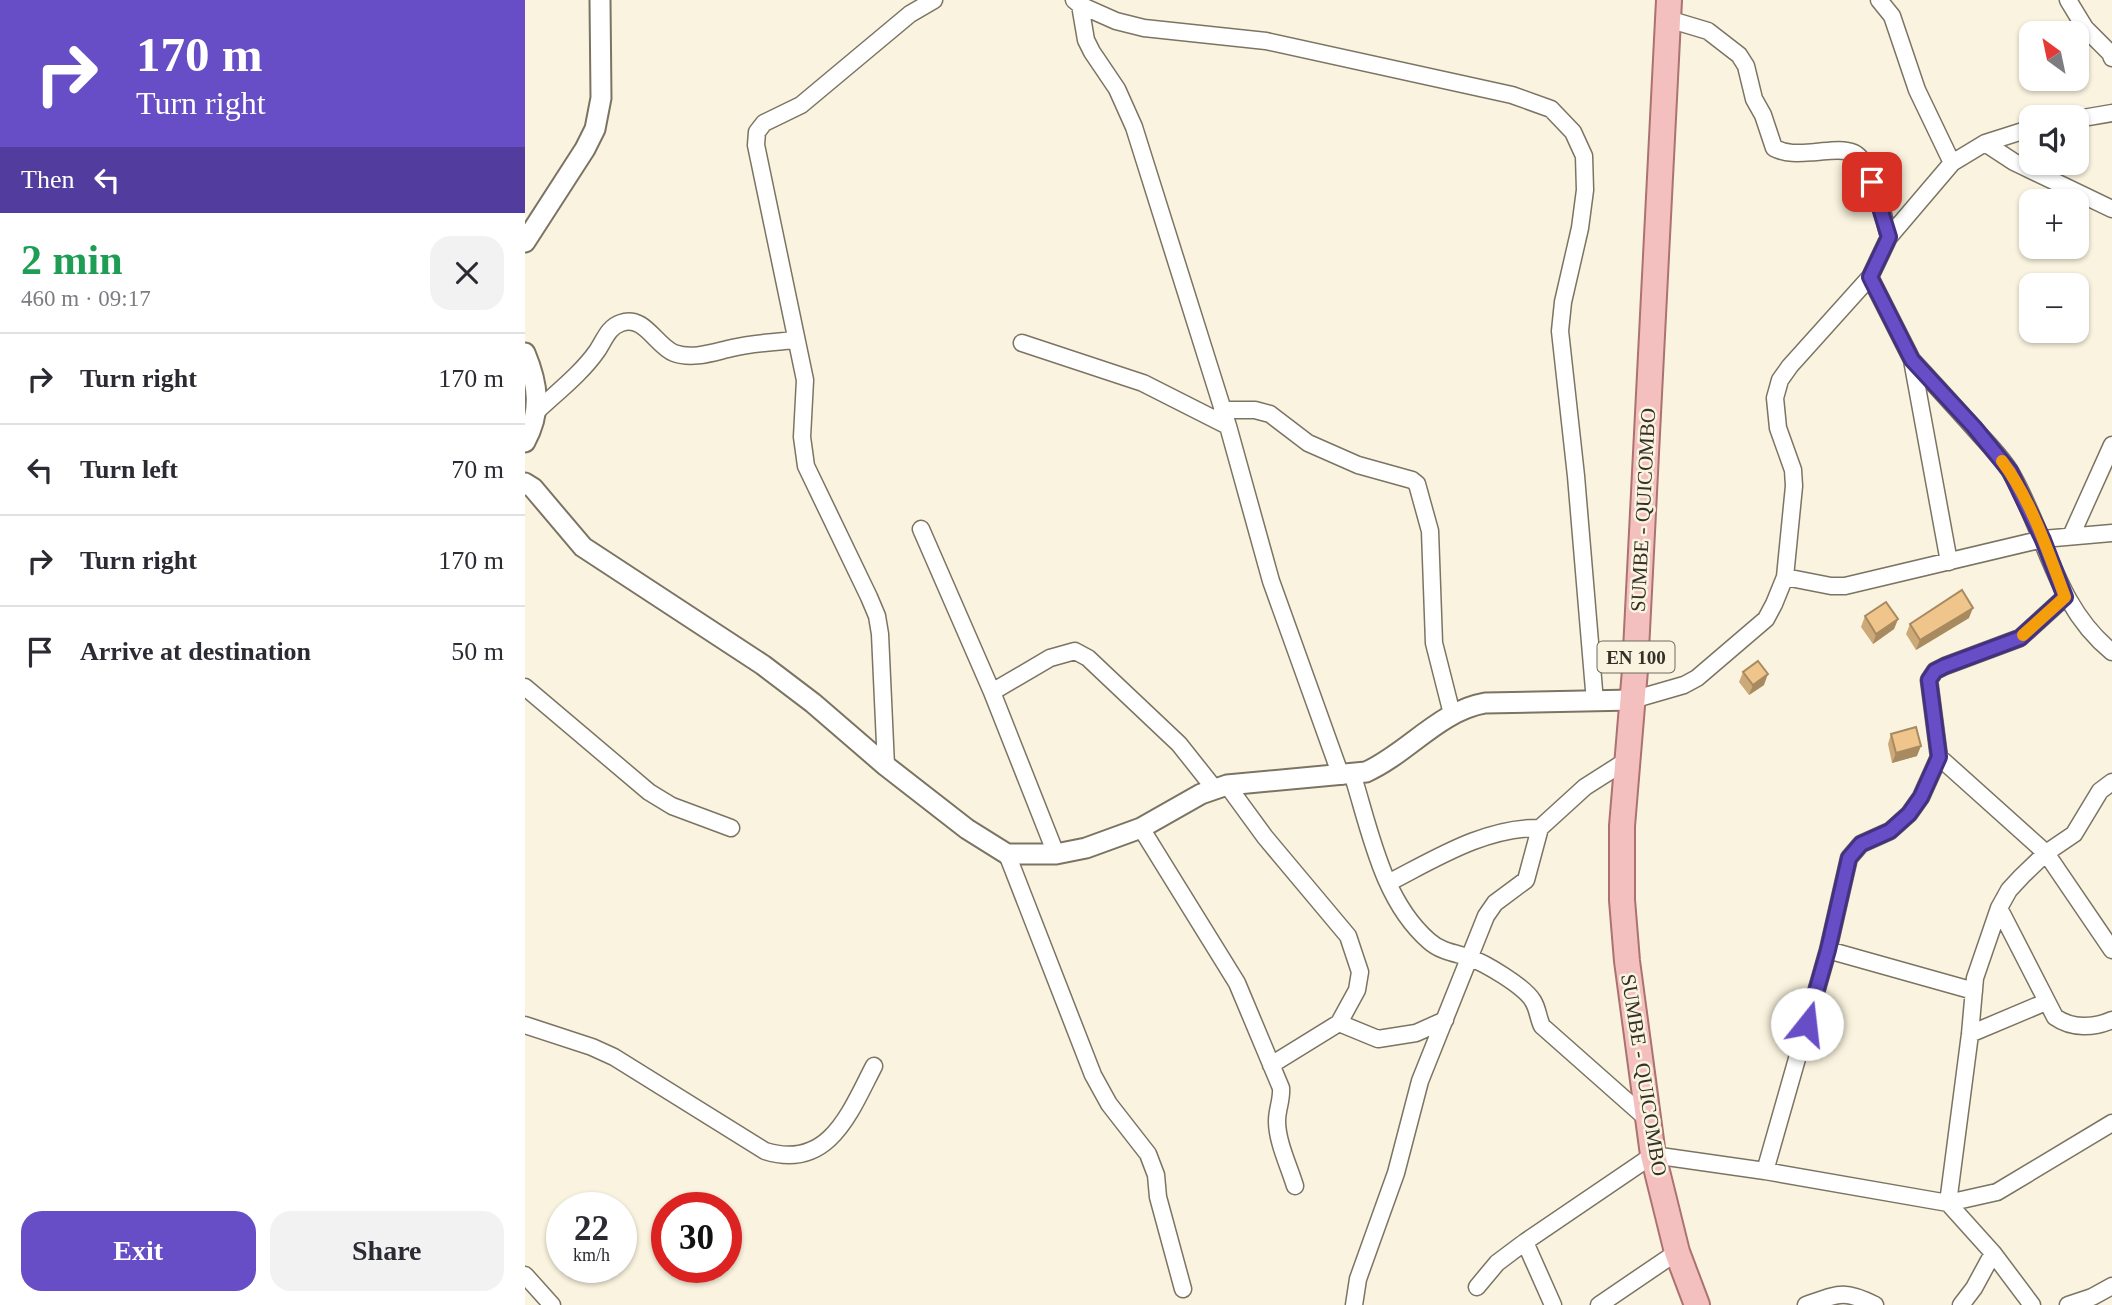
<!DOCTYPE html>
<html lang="en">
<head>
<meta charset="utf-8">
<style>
  :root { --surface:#fff; --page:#f2f2f3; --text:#2b2b33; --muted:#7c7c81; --line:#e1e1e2; --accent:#674dc6 }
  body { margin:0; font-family:Georgia,serif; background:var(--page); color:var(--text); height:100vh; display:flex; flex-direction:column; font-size:26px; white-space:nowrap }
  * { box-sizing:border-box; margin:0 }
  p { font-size:23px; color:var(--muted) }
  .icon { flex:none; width:38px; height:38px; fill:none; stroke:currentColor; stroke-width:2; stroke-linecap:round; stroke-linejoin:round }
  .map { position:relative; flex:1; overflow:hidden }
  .details { display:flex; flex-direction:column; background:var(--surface); width:525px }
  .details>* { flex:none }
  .guide { background:#674dc6; color:#fff; overflow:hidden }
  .needle { width:46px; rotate:327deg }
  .buttons { position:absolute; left:1494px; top:21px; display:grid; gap:14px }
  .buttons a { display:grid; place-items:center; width:70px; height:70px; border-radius:14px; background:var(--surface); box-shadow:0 2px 5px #0004; font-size:35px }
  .speed { position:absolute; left:21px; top:1192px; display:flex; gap:14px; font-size:35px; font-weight:700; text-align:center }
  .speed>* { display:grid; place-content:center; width:91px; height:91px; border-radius:50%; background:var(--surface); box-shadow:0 2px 5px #0004; line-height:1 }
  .speed small { font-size:18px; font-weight:400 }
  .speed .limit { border:10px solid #d22; background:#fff; color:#111 }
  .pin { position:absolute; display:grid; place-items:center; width:60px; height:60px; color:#fff; margin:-30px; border-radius:14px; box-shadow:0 4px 10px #0006 }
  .me { position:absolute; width:77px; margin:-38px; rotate:16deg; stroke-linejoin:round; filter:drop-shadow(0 0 5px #0008) }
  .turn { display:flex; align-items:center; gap:24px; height:147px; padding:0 21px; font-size:32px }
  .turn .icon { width:91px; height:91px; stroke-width:2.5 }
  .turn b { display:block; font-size:49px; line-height:60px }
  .then { display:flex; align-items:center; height:66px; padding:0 21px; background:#0003; gap:14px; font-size:26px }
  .round { display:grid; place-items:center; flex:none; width:74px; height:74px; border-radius:21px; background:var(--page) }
  .head { display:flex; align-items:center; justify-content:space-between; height:119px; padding:0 21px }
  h1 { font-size:42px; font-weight:600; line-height:52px; color:#1e9e55 }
  .cta { display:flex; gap:14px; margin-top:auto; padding:14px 21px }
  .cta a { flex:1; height:80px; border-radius:21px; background:var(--accent); color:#fff; font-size:28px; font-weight:600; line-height:80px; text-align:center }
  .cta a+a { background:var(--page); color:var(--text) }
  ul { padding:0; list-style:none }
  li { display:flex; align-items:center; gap:21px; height:91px; padding:0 21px; border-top:2px solid var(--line) }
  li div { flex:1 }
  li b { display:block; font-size:26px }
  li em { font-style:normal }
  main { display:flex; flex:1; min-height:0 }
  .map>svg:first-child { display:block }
</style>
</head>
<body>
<main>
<section class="details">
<div class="guide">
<div class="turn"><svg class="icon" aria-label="right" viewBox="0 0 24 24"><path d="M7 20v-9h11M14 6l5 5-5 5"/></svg><div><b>170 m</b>Turn right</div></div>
<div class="then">Then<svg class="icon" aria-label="left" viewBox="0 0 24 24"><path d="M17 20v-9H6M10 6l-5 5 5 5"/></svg></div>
</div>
<div class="head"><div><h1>2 min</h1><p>460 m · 09:17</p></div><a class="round"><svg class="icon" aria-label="close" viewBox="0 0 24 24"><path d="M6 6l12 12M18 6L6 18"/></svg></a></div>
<ul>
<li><svg class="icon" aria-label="right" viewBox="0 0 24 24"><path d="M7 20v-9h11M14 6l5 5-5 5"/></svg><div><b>Turn right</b></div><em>170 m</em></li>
<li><svg class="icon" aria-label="left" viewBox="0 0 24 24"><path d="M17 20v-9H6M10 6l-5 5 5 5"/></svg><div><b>Turn left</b></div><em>70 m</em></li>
<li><svg class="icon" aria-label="right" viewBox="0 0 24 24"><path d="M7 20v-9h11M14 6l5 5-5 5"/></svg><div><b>Turn right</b></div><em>170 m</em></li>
<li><svg class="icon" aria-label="arrive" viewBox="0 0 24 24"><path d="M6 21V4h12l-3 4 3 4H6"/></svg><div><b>Arrive at destination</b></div><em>50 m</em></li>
</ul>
<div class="cta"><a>Exit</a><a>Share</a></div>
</section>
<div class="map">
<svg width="1587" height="1305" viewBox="0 0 1587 1305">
  <rect width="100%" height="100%" fill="#faf3df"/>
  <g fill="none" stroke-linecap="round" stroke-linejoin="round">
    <defs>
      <path id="minor" d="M549,0L555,5L591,21L619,28L741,41L987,95L1026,109L1048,132L1059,156L1060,190L1055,228L1038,302L1035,331L1051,476L1070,702
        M1354,0L1367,16L1392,90L1427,163
        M1543,0L1560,28L1585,53L1587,58
        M555,5L561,40L567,52L592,89L609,127L703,426L746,581L816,776
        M1143,19L1183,31L1214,55L1221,66L1229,99L1238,115L1249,148C1263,155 1276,153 1291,152C1303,151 1318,148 1329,153C1348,162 1358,217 1364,237
        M1552,119L1587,113
        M1460,143L1489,162L1587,209
        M1345,277L1387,360L1424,562
        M497,343L618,383L703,426
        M1387,360C1410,385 1433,410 1455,435C1466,447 1478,459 1486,473C1522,535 1529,605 1587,652
        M697,410H730L745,414L783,443L833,465L887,480L892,484L905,531L909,643L927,714
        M11,412C31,393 56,374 72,351C79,341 83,327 96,323C119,314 131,346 149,353C168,360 189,352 207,348C227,343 250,342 271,340
        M396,529L467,692L531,854
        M1546,536L1587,445
        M1260,577L1306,586H1320L1518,539L1587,533
        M0,687L124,792L147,806L206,828
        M467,692L525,658L550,651L563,658L654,744L689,788
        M1107,700L1159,685L1172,678L1241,619L1249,604L1260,577L1269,486L1268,470L1253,428L1250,398L1255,380L1265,366L1345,277L1364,237L1427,163L1460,143L1507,128
        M1414,757L1521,853L1587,950
        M361,766L355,634L352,616L344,597L281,466L277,437L280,380L231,145L232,132L239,123L276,105L385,14L409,0
        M827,773C845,830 857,900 904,941C915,951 929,953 943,957C960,963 999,986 1008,1001C1013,1009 1013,1018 1017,1026L1121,1118
        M702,785L740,837L823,936L835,972L832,990L814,1023L746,1065
        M616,828L712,983L756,1088C757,1100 752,1109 752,1121C752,1142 764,1166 770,1186
        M482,854L568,1075L584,1104L623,1154L631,1175L633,1197L658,1289
        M863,883C910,859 960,827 1015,828
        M1474,908L1530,1017C1547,1029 1569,1028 1587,1020
        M1303,950L1449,991
        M814,1023L853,1039L891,1033L920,1020
        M0,1025L67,1047L89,1057L240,1151C304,1171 325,1112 349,1066
        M1445,1034L1521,1002
        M1240,1171L1303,950L1324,858L1336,844L1365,831L1384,814L1396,797L1414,757L1404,680L1410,671L1420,666L1495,638L1540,597
        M1000,1242L1028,1305
        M0,1275L27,1305
        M952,1287L972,1263L1000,1242L1128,1155L1240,1171L1423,1203L1472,1192L1587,1123
        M829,1305L833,1279L871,1173L895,1081L961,916L970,903L1001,880L1015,828L1060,787L1104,759
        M1074,1305L1152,1252
        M1281,1305C1313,1294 1318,1289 1350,1305
        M1436,1305L1449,1288L1468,1253
        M1507,1305L1468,1253L1423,1203L1445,1034L1450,978L1474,908L1484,890L1497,876L1521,853L1549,834L1575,791L1587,782
        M1543,1305L1567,1297L1587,1286"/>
      <path id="tertiary" d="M0,242L60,149L70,129L76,98L75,0
        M0,353C13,384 17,411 0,442
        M0,483L8,488L58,547L238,665L288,703L361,766L442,829L482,854H531L561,848L616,828L676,794L702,785L841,772C883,753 914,711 960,703L1107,700"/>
      <path id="primary" d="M1144,0L1110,670L1097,826V900L1102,961L1128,1155L1152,1252L1172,1305"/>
    </defs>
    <!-- minor casing -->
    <use href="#minor" stroke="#7b7463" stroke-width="19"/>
    <!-- tertiary casing -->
    <use href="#tertiary" stroke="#7b7463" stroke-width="23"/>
    <!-- primary casing -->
    <use href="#primary" stroke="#ab726f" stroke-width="28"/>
    <!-- minor -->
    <use href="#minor" stroke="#fff" stroke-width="16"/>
    <!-- tertiary -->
    <use href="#tertiary" stroke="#fff" stroke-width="19"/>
    <!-- primary -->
    <use href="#primary" stroke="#f3bfbf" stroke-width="24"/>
  </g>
  <!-- wall -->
  <path fill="#cea978" d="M1340,616L1373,619L1369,629L1348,644L1336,627Z
    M1444,618L1391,650L1381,634L1385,624Z
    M1218,672L1239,685L1224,695L1214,682Z
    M1366,734L1392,756L1367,763L1363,744Z"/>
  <!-- shaded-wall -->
  <path fill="#a88a61" d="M1448,608L1444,618L1391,650L1395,640Z
    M1373,619L1369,629L1348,644L1351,634Z
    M1243,674L1239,685L1224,695L1228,685Z
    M1396,746L1392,756L1367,763L1371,753Z"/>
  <!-- building -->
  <path fill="#f0c58b" stroke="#a88a61" stroke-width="2" d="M1437,590L1448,608L1395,640L1385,624Z
    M1361,602L1373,619L1351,634L1340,616Z
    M1233,661L1243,674L1228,685L1218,672Z
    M1391,727L1396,746L1371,753L1366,734Z"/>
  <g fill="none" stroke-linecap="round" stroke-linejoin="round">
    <defs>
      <path id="route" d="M1282,1024L1303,950L1324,858L1336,844L1365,831L1384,814L1396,797L1414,757L1404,680L1410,671L1420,666L1495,638L1540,597L1518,540L1485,471L1449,427L1387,360L1345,277L1364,237L1347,182"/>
    </defs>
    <!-- route casing -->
    <use href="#route" stroke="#433281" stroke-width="18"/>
    <!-- route -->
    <use href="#route" stroke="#674dc6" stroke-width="12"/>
    <!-- slow -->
    <path stroke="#f59e0b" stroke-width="12" d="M1477,461C1506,500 1523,551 1540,597L1498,635"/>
  </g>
  <g text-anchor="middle" stroke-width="5" stroke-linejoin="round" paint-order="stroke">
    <!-- shield labels -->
    <rect fill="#faf3df" stroke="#6f6a60" stroke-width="2" x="1072.5" y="641.5" width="77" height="31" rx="5"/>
    <g font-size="19" font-weight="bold" fill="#333029">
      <text x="1111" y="664">EN 100</text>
    </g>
    <!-- street labels -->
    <g font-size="21" fill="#333029" stroke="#faf3df">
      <text transform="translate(1118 510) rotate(-87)" y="7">SUMBE - QUICOMBO</text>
      <text transform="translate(1119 1075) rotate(81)" y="7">SUMBE - QUICOMBO</text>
    </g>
  </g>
</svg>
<div class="buttons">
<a><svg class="needle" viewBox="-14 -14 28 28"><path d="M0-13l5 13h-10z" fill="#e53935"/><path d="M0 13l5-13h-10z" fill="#7c7c81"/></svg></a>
<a><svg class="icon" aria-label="sound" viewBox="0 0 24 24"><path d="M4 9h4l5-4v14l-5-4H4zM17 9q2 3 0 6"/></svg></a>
<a>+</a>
<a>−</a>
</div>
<div class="speed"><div>22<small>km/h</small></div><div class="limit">30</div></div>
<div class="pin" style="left:1347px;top:182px;background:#d93025"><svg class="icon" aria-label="arrive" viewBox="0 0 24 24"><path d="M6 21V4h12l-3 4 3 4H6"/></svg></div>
<svg class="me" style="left:1282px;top:1024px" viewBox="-20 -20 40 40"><circle r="19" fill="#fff"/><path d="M0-13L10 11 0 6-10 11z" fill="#674dc6"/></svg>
</div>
</main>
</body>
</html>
